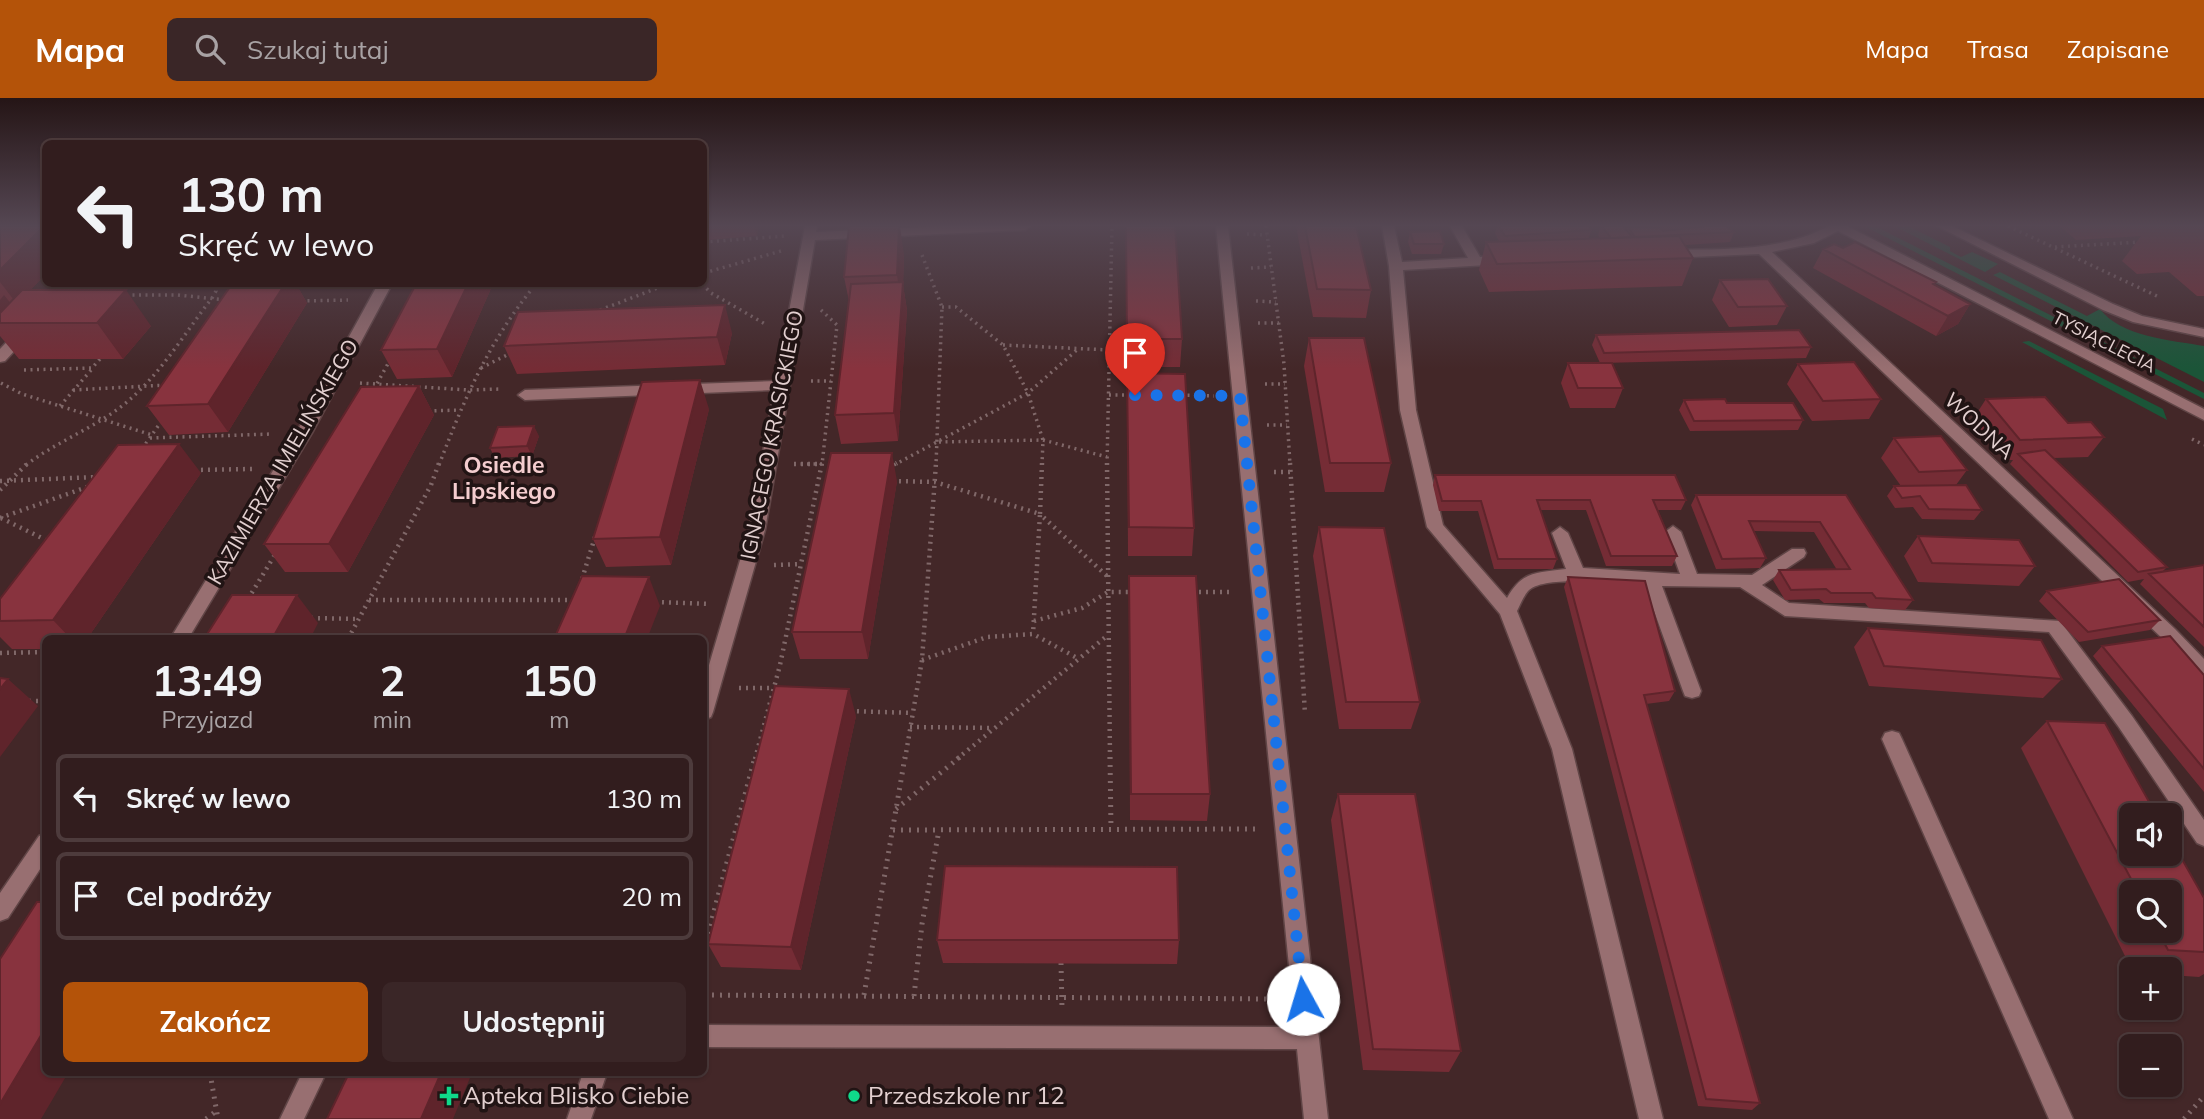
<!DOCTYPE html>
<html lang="pl">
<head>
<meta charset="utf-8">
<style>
  :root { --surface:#321d1e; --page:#3a2627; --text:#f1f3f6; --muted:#a8a2a4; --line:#4d3b3c; --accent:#b45309 }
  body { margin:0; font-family:Mulish,sans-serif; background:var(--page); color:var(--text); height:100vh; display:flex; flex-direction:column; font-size:26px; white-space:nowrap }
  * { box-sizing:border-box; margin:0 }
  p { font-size:23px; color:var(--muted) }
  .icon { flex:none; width:38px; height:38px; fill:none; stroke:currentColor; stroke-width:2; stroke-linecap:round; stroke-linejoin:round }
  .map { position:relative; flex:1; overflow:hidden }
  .details { position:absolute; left:42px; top:537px; width:665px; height:441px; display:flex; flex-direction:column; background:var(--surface); border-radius:10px; box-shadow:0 2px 5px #0004,0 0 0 2px var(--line) }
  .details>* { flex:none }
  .guide { position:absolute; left:42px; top:42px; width:665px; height:147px; border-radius:10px; box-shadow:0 2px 5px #0004,0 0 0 2px var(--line); background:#321d1e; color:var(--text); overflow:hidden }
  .tools { position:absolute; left:2119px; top:705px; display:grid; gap:14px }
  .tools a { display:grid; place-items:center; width:63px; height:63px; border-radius:10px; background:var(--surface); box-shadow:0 2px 5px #0004,0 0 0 2px var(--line); font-size:35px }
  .pin { position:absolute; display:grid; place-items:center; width:60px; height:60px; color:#fff; margin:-72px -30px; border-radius:50% 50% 50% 0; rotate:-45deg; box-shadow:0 0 7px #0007 }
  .pin .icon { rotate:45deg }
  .me { position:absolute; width:77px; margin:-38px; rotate:354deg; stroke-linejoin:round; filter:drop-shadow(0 0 5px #0008) }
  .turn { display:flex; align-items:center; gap:24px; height:147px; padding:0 21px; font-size:32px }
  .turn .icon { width:91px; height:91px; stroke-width:2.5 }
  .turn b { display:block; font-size:49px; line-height:60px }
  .eta { display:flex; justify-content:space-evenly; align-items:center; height:119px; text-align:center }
  .eta b { font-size:42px; font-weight:700; line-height:49px }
  .button { display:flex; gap:14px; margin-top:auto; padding:14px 21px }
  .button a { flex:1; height:80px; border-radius:10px; background:var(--accent); color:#fff; font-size:28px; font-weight:700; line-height:80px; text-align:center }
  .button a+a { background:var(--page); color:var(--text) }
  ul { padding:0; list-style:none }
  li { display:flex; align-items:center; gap:21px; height:88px; margin:0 14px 10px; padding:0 7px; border:4px solid var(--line); border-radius:10px }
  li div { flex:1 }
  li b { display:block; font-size:26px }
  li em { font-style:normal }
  header { display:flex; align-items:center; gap:42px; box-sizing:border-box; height:98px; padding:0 35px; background:var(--accent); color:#fff }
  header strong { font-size:33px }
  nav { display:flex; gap:38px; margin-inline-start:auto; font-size:24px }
  .search { width:490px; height:63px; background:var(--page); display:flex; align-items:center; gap:18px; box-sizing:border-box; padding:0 24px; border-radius:10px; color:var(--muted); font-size:26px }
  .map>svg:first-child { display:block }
</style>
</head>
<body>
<header>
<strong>Mapa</strong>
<div class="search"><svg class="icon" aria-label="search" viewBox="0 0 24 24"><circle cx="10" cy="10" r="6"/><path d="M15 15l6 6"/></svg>Szukaj tutaj</div>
<nav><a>Mapa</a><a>Trasa</a><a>Zapisane</a></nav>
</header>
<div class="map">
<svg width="2204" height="1021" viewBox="0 0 2204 1021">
  <rect width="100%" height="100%" fill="#432728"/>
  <!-- green -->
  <path fill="#1b5538" d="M1864,128H1875L2204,295V301Z
    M1894,128H1908L1950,149V153L1961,159L1972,154L1998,166L1985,174Z
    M2000,174L2087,218L2100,211C2121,239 2171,242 2204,248V284L1993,177Z
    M2029,243L2163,311L2167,322L2022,244Z"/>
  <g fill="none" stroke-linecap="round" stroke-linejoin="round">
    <defs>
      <path id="minor" d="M805,128H817L816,134L950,128H1031L1025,132L815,142L765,432L713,614L711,619L704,622V584L749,432L774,292L525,302L518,297L525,292L776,283Z
        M1216,128H1228L1328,1021H1304L1297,951L704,949V927L1295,929Z
        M1382,128H1394L1402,164L1468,160L1450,128H1462L1480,159L1504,158L1511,162L1504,166L1403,172L1416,312L1443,427L1507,500C1523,472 1537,475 1566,471L1552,435L1560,429L1568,435L1583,470L1680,476L1665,434L1673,428L1681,434L1697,476L1752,477L1792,451H1804L1806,455L1804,459L1762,487L1789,505L2060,523L2132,618L2204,722V748L2197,745L2118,628L2049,534L1785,518L1740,489L1662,488L1701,593L1699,598L1692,600L1685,598L1683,593L1645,488C1621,486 1544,476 1528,493C1523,499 1520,507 1517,513L1572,651L1663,1021H1639L1552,651L1500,516L1427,429L1400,312L1389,168Z
        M1829,128H1847L2204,311V322L1838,133L1814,145L1772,154L2175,531L2204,561V580L2198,578L2163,541L1759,156L1668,160L1661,156L1668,152C1722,151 1780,154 1829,128Z
        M1937,128H1952L2113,206L2142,218L2204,231V239L2133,224L2103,212Z
        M62,186H76L52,212H42V206Z
        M378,186H392L312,335L188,541H170L296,335Z
        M26,228L33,232L31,235L5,263L0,264V251L21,229Z
        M1892,633L1899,635L1902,641L2073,1021H2049L1882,641L1885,635Z
        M46,735V762L8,820L0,823V795L39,738Z
        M302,975H326L304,1021H280Z
        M583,975H607L591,1021H567Z"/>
    </defs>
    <!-- minor casing -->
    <use href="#minor" stroke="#604546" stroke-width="3"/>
    <!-- path-far2 -->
    <path stroke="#806869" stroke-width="3.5" stroke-dasharray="2 4.5" stroke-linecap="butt" d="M1266,128L1284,266L1290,367
      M2008,128L2159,199
      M1247,136L1267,137
      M704,144L785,138
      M2055,149L2140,144
      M922,157L942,209L936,367
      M1251,170L1271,169
      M704,175L781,153
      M702,186L711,195L767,227
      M100,193L122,186
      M126,197H178L226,202
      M301,203L348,202
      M1256,203L1276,204
      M942,209H956L1003,247L1028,295L1043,342L1042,367
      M600,212L668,186
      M821,212L837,227L822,367
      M1258,225H1279
      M1003,247L1110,252
      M481,270L511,255
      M24,272L92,270L100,261
      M811,283H831
      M1,285L22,296L152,337
      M360,285L468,292L502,291
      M1265,286H1285
      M374,291L390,262
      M73,292L167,287
      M1109,297H1130
      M1181,297L1214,298
      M60,308L92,271
      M428,313L460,312
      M1267,327H1287
      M150,340L272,336
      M2192,341L2204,347
      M939,344L1043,342L1107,359
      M142,351L163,321
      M794,366H822
      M26,367C56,344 92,331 122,308C159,279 184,236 212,200L216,193L214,186
      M439,367C465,299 489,243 536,186
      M894,367L1028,295L1078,251
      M1107,367L1112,128"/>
    <!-- path-far1 -->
    <path stroke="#806869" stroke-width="4.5" stroke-dasharray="2 5" stroke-linecap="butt" d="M1042,365L1040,416L1108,479
      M1107,365L1110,661
      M1290,365L1305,616
      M794,366H822
      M890,369L897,365
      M194,372L252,371
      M1274,374H1290
      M0,383L97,379
      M892,383L935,384L1040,416L1033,536
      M0,392L28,365
      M0,420L90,388
      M1,420L50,444
      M774,467L801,466
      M582,481L595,439
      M1192,494H1232
      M248,501L276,455
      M369,502H577
      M655,504L710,506
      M311,520L359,521
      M1034,523L1082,510L1108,494H1134
      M348,541L431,387L439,365
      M0,555L46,554
      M922,562L987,539L1033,536L1079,561
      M739,590H773
      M29,603H46
      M850,613L913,615
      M910,629L994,630
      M755,661L780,567L822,365
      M905,661L922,562L936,365
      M957,661L1108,537"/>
    <!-- path -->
    <path stroke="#806869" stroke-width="5" stroke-dasharray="2 6" stroke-linecap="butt" d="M1110,659L1111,731
      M896,711L960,659
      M893,732L1256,731
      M704,851L755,659
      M1061,865L1062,910
      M704,897L1273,901
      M864,897L905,659
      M914,898L922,826L939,732
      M210,975L218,1021
      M206,1021L215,1014
      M2184,1021L2204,998"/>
    <!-- minor -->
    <use href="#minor" fill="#986f71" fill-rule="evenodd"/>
  </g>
  <!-- wall -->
  <path fill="#752c35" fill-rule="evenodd" d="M0,128H46V176L30,192L151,228L123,261H19L0,238Z
    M704,128H758L757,138L707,142Z
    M1126,128L1182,241L1180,269H1126Z
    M1296,128H1356L1371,192L1366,220L1313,219Z
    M1497,128H1589L1591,132L1589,140H1600L1598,137L1601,128L1626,132L1628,129L1653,130L1651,128H1726L1734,134L1730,144L1685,147L1693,160L1682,188L1489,194L1479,172L1486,144L1499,143L1495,135Z
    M2060,128H2204V198H2197L2169,174L2137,176L2122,163L2141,138L2076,142Z
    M1410,134L1444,146L1441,156H1412L1408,144Z
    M1843,150L1970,206L1958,226L1936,238L1813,170L1823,151Z
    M904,157L903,187L907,212L898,343L841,346L835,317L849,203L844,179Z
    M1720,182L1787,208L1777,227L1729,229L1712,202Z
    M232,186H296L307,205L228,334L169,337L147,308Z
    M416,186H493L452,279L397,281L381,252Z
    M732,235L725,267L517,276L504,248Z
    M1596,237L1811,249L1806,260L1600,265L1592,247Z
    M1309,240L1391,365L1384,394H1325L1304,268Z
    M1568,265L1623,290L1615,310H1570L1561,285Z
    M1798,266L1881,301L1869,321L1812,323L1787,286Z
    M1127,275L1194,430L1192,458H1128Z
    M419,288L434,317L348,474H285L264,446Z
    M1986,301L2068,325L2104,339L2088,359L2054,360L2167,469L2163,473L2204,467V549L2140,486L2144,481L2128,484L2010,366L2013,362H2005L1973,321Z
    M1684,302L1803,322L1798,332L1690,333L1679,312Z
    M709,311L671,467L606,469L593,441Z
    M539,338L532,358L495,360L490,350Z
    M1894,340L1967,372L1956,387L1982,412L1974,422L1922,421L1913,409L1895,410L1887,398L1894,388H1901L1881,360Z
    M201,375L87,541H46V551H12L0,539V501Z
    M1435,377L1686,402L1681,412H1658L1677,458L1672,468H1606L1586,412H1540L1557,461L1553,471H1494L1478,413H1439L1433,387Z
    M897,383L868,561H800L792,534Z
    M1696,397H1846L1913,502L1905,512L1869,510L1865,505H1824L1819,501L1785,502L1773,482L1779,472H1837L1814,434L1754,433L1766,460L1760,470L1716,471L1691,407Z
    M1319,429L1420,604L1411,631H1339L1313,458Z
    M1918,438L2035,468L2019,488L1918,484L1904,458Z
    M1129,478L1210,696L1207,723L1130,722Z
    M1568,479L1675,593L1669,603L1646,606L1760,1005L1752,1012L1698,1008L1564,489Z
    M2047,493L2160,522L2150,532L2079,544L2039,503Z
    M1868,530L2062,581L2043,600L1869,588L1854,549Z
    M2102,548L2204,577V694L2093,558Z
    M856,618L801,872L721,869L708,846Z
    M2047,623L2204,800V876L2199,879L2170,877V872H2132L2021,650ZM2132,794H2170V833H2132Z
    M1338,696L1461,953L1449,974L1363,972L1331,722Z
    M937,842H1179L1177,866L943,865Z"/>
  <!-- shaded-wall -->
  <path fill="#5f242b" d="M44,128H46V176L17,206L0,184V172Z
    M754,128H758L757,138Z
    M899,128H900L904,157L903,187L907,212L898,343L894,315L901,207L897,177Z
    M285,186H296L307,205L228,334L208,306Z
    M468,186H493L452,279L437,251Z
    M126,192L151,228L123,261L97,225Z
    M4,197L12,207L0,220V202Z
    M1970,206L1958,226L1936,238L1948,218Z
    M725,207L732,235L725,267L717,239Z
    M700,282L709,311L671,467L660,439Z
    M419,288L434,317L348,474L329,446Z
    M534,328L539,338L532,358L527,348Z
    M179,346L201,375L87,541H71L53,522Z
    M892,355L897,383L868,561L862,534Z
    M649,479L660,508L647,541H624Z
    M297,497L318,525L310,541H272Z
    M8,581L38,608L0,659V591Z
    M849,591L856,618L801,872L791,849Z
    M46,929V975H68L41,1021H0V1006Z
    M441,975H472L453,1021H421Z"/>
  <!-- building -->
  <path fill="#88333e" stroke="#5f242b" stroke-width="2" d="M0,128H44L0,172Z
    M849,128H899L897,177L844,179Z
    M1126,128H1175L1182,241H1127Z
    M1305,128H1356L1371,192L1317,191Z
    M1499,128H1589L1591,132L1505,138Z
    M1602,128H1623L1632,139L1611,140Z
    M1707,128H1726L1734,134L1635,139L1628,129L1661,130L1663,133Z
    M1440,133L1444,146H1414L1410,134Z
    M1679,138L1693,160L1497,166L1486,144Z
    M1855,144L1936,184L1933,186L1970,206L1948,218L1823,151L1834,146L1843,150Z
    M1768,181L1787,208L1738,209L1720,182Z
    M903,184L894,315L835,317L851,186Z
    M232,186H285L208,306L147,308Z
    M416,186H468L437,251L381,252Z
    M22,192H126L97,225H0V215Z
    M725,207L717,239L504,248L518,214Z
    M1799,232L1811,249L1604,255L1596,237Z
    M1309,240H1364L1391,365H1330Z
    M1854,264L1881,301L1823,303L1798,266Z
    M1568,265H1612L1623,290H1578Z
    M1127,275L1185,276L1194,430L1129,429Z
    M700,282L660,439L593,441L642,284Z
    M419,288L329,446H264L361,289Z
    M2045,299L2068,325L2091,324L2104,339L2020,342L1986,301Z
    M1725,301L1727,305H1793L1803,322L1694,323L1684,302Z
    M534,328L527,348L490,350L498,329Z
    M1941,338L1967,372L1919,374L1894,340Z
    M179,346L53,522L0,523V501L118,347Z
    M2045,352L2167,469L2138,474L2018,356Z
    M831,355H892L862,534H792Z
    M1435,377H1675L1686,402H1653L1677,458H1611L1590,402H1537L1557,461H1498L1481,403H1442Z
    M1966,387L1982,412L1929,411L1920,398L1902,400L1894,388Z
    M1696,397H1846L1913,502L1876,500L1872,495H1831L1826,491L1791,492L1779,472L1850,471L1820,424L1749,423L1766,460L1722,461Z
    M1319,429L1384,430L1420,604H1346Z
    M1918,438L2019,442L2035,468L1932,465Z
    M2204,467V529L2149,476Z
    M582,478L649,479L624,541H554Z
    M1129,478H1196L1210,696H1131Z
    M1568,479L1645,483L1675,593L1644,597L1760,1005L1706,1001Z
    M2119,481L2160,522L2088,534L2047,493Z
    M232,497H297L272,541H204Z
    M1868,530L2041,542L2062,581L1884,568Z
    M2170,538L2204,577V671L2102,548Z
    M0,580L8,581L0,591Z
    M775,588L849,591L791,849L708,846Z
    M2047,623L2105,625L2157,718H2132V756H2170V740L2204,800V854L2168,852L2158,833H2170V794H2138Z
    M1338,696H1415L1461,953L1373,951Z
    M945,768L1177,769L1179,842H937Z
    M37,804H46V929L0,1006V861Z
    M349,975H441L421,1021H327Z"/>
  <!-- sky -->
  <linearGradient id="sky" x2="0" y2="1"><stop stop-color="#251516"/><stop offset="0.47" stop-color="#554753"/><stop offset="1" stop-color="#554753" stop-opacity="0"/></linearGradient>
  <rect width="2204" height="271" fill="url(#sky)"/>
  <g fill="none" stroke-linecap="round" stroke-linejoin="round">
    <!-- route -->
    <path stroke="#1a73e8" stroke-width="12" stroke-dasharray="0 21.6" d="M1135,297L1240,298L1303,901"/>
  </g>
  <!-- markers -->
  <g fill="#0fd98a" stroke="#211414" stroke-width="2.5">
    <path d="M445.5 987.5h7v7h7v7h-7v7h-7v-7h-7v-7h7z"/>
    <circle cx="854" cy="998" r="7"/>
  </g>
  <g text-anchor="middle" stroke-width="7" stroke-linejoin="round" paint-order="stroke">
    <!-- far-street labels -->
    <g font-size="18" fill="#e3d0d0" stroke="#211414">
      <text transform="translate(2104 244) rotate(27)" y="6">TYSIĄCLECIA</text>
    </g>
    <!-- street labels -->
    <g font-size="21" fill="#e3d0d0" stroke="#211414">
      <text transform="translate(1979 328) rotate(43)" y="7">WODNA</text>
      <text transform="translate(772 337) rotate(-79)" y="7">IGNACEGO KRASICKIEGO</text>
      <text transform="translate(283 364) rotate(-60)" y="7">KAZIMIERZA IMIELIŃSKIEGO</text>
    </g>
    <!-- neighbourhood labels -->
    <g font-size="23" font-weight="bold" fill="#f4cdcf" stroke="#211414">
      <text x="504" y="375">Osiedle<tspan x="504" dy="26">Lipskiego</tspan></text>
    </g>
    <!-- near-poi labels -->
    <g font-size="24" fill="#e3d0d0" stroke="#211414" text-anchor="start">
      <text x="463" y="1006">Apteka Blisko Ciebie</text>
      <text x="868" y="1006">Przedszkole nr 12</text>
    </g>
  </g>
</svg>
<div class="tools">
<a><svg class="icon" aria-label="sound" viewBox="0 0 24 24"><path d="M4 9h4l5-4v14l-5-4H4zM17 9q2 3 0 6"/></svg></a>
<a><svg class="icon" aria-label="search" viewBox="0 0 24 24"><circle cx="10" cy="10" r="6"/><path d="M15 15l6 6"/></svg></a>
<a>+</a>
<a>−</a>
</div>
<div class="pin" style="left:1135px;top:297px;background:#d93025"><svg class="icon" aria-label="arrive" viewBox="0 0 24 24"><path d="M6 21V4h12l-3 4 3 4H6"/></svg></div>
<svg class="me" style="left:1303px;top:901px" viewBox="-20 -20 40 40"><circle r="19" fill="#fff"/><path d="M0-13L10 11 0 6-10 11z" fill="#1a73e8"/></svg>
<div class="guide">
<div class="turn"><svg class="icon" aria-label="left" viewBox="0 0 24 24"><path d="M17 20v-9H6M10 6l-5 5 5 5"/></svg><div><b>130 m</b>Skręć w lewo</div></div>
</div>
<section class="details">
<div class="eta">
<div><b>13:49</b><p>Przyjazd</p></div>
<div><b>2</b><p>min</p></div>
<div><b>150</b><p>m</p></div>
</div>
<ul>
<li><svg class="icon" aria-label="left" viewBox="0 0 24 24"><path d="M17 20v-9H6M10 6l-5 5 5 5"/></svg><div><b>Skręć w lewo</b></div><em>130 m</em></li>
<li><svg class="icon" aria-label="arrive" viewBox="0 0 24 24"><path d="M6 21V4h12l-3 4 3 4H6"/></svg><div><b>Cel podróży</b></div><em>20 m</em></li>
</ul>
<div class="button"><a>Zakończ</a><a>Udostępnij</a></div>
</section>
</div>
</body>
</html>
